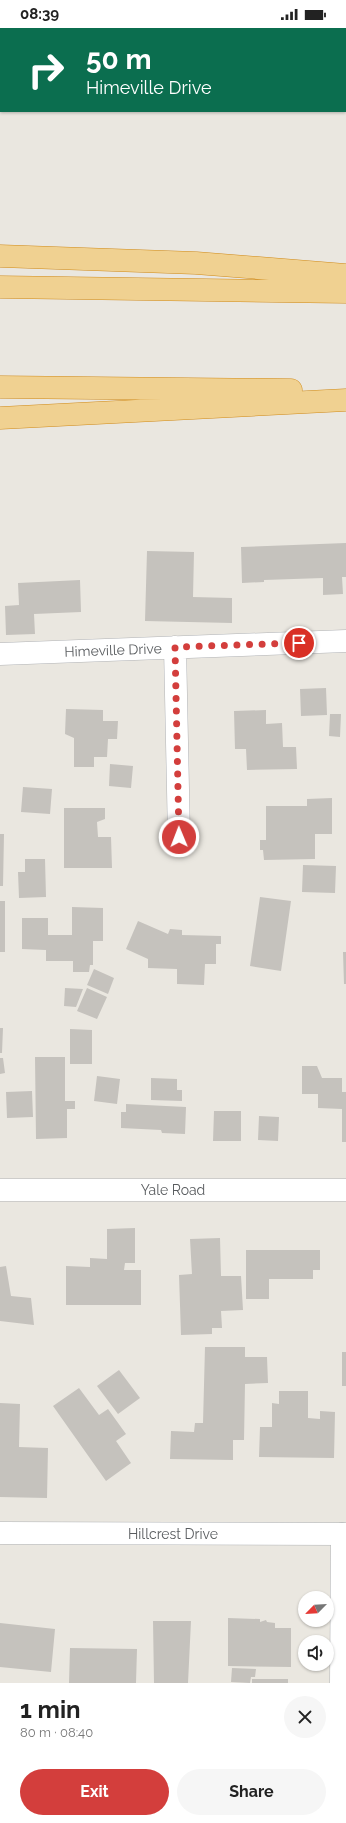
<!DOCTYPE html>
<html lang="en">
<head>
<meta charset="utf-8">
<style>
  :root { --surface:#fff; --page:#f6f6f6; --text:#222; --muted:#767676; --accent:#d33e3c }
  body { margin:0; font-family:Raleway,sans-serif; background:var(--page); color:var(--text); height:100vh; display:flex; flex-direction:column; font-size:15px; white-space:nowrap }
  * { box-sizing:border-box; margin:0 }
  p { font-size:13px; color:var(--muted) }
  .icon { flex:none; width:22px; height:22px; fill:none; stroke:currentColor; stroke-width:2; stroke-linecap:round; stroke-linejoin:round }
  .map { position:relative; height:1655px; overflow:hidden }
  .drawer { display:flex; flex-direction:column; background:var(--surface); flex:1 }
  .drawer>* { flex:none }
  .hud { position:absolute; left:0px; top:0px; width:346px; height:84px; box-shadow:0 1px 3px #0004; background:#0b6e4f; color:#fff; overflow:hidden }
  .needle { width:26px; rotate:246deg }
  .fabs { position:absolute; left:298px; top:1563px; display:grid; gap:8px }
  .fabs a { display:grid; place-items:center; width:36px; height:36px; border-radius:50%; background:var(--surface); box-shadow:0 1px 3px #0004; font-size:20px }
  .pin { position:absolute; display:grid; place-items:center; width:34px; height:34px; color:#fff; margin:-17px; border:2px solid #fff; border-radius:50%; box-shadow:0 1px 4px #0007 }
  .me { position:absolute; width:44px; margin:-22px; rotate:359deg; stroke-linejoin:round; filter:drop-shadow(0 0 3px #0008) }
  .turn { display:flex; align-items:center; gap:14px; height:84px; padding:0 20px; font-size:18px }
  .turn .icon { width:52px; height:52px; stroke-width:2.5 }
  .turn b { display:block; font-size:28px; line-height:34px }
  .round { display:grid; place-items:center; flex:none; width:42px; height:42px; border-radius:21px; background:var(--page) }
  .head { display:flex; align-items:center; justify-content:space-between; height:68px; padding:0 20px }
  h1 { font-size:24px; font-weight:700; line-height:30px }
  .primary-button { display:flex; gap:8px; margin-top:auto; padding:8px 20px }
  .primary-button a { flex:1; height:46px; border-radius:24px; background:var(--accent); color:#fff; font-size:16px; font-weight:700; line-height:46px; text-align:center }
  .primary-button a+a { background:var(--page); color:var(--text) }
  .status { display:flex; justify-content:space-between; align-items:center; height:28px; padding:0 20px; background:var(--surface); direction:ltr }
  .status svg { height:11px; fill:currentColor }
  .map>svg:first-child { display:block }
</style>
</head>
<body>
<div class="status"><b>08:39</b><svg viewBox="0 0 49 12"><path d="M0 12V9h3v3zM5 12V6h3v6zM10 12V3h3v9zM15 12V0h3v12zM26 1h20v11H26zM47 4h2v5h-2z"/></svg></div>
<div class="map">
<svg width="346" height="1655" viewBox="0 0 346 1655">
  <rect width="100%" height="100%" fill="#eae7e0"/>
  <!-- building -->
  <path fill="#c5c2bd" d="M346,515V549H342L343,566L323,567V550L264,552V554L242,555L241,519Z
    M147,523L194,524L193,569L232,570V595L145,593Z
    M80,552L81,584L34,586L35,606L6,607L5,578L19,577L18,555Z
    M326,660L327,687L301,688L300,661Z
    M66,681L103,682V693H118L117,711H108L107,729H94V739H74V710L65,706Z
    M266,682V696L282,695L283,719H296L297,741L247,742L246,721H235L234,683Z
    M330,686H341L340,709L329,708Z
    M110,736L133,738L131,760L109,758Z
    M23,759L52,761L50,786L21,784Z
    M332,770V806H315V831L264,832L263,822H260V812H266V778H307V771Z
    M64,780H105V791L97,794L98,809H111L112,840H64Z
    M0,806H4L3,858H0Z
    M25,831H45L46,869L19,870L18,844H25Z
    M303,837L336,838L335,865L302,864Z
    M260,869L291,873L281,943L250,938Z
    M0,873H5V924H0Z
    M72,879L103,880V913H93V937H90L89,944H73V933H46V922L22,921V890H48V907H72Z
    M138,893L168,906L170,901L182,902V907L221,908V916H216V936H205L204,957L177,956V941L148,940V931L126,921Z
    M343,924H346V956H344Z
    M94,941L114,950L108,966L87,957Z
    M65,960L83,961L76,979L64,978Z
    M87,960L107,969L97,991L77,983Z
    M0,1000H3L2,1025H0Z
    M70,1001L92,1002V1036H70Z
    M35,1029H65V1073H75V1081H67V1110L36,1111Z
    M0,1030H3L5,1045L0,1046Z
    M302,1038H317L322,1050H342V1064H346V1114H342V1081L318,1080V1066H302Z
    M97,1048L120,1051L117,1076L94,1073Z
    M151,1050L177,1051V1062H182V1073L151,1072Z
    M32,1063L33,1089L7,1090L6,1064Z
    M126,1076L186,1079L185,1106L162,1105L161,1102L121,1100V1084H126Z
    M214,1083H241V1113H213Z
    M259,1088L279,1089L278,1113L258,1112Z
    M135,1200V1235H125L124,1242H141V1277H66V1238L90,1239V1230L107,1231V1201Z
    M220,1210L221,1248H241L243,1282L221,1283L222,1300H212V1306L181,1307L179,1247L192,1246L190,1211Z
    M246,1222H320V1242H313V1251H269V1271H246Z
    M6,1238L11,1268L31,1270L34,1297L0,1293V1239Z
    M205,1319H245V1329H267L268,1355L245,1356L244,1412H233V1432L170,1431L171,1403L194,1404L195,1395H203Z
    M342,1324H346V1358H342Z
    M119,1342L140,1370L118,1386L97,1358Z
    M79,1360L99,1387L108,1381L126,1406L116,1413L131,1435L106,1453L53,1378Z
    M279,1363H308V1390L320,1391V1383L335,1384L334,1430L259,1429L260,1399H272V1375L279,1376Z
    M0,1375L20,1376L19,1419L48,1420L47,1470L0,1469Z
    M228,1590L260,1591V1594L266,1592L267,1594L275,1595V1600H291V1639L228,1638Z
    M153,1593H191L188,1655H154Z
    M0,1595L55,1601L51,1644L0,1639Z
    M70,1620L137,1621L136,1655H69Z
    M232,1640L256,1641L255,1649H251L250,1655L231,1654Z
    M252,1651H288V1655H252Z"/>
  <g fill="none" stroke-linecap="round" stroke-linejoin="round">
    <defs>
      <path id="street" d="M229,0L255,1
        M345,4L346,5
        M175,619L179,809
        M0,626L346,613
        M0,1162H346
        M341,1655L342,1506"/>
      <path id="secondary" d="M0,1505L346,1506"/>
      <path id="highway" d="M0,228L196,235L346,247
        M0,259L346,264
        M0,359L291,362
        M0,390L346,372"/>
    </defs>
    <!-- street casing -->
    <use href="#street" stroke="#b1b3b6" stroke-width="23"/>
    <!-- secondary casing -->
    <use href="#secondary" stroke="#b0b3b6" stroke-width="23"/>
    <!-- highway casing -->
    <use href="#highway" stroke="#d08b1a" stroke-width="23"/>
    <!-- street -->
    <use href="#street" stroke="#fff" stroke-width="22"/>
    <!-- secondary -->
    <use href="#secondary" stroke="#fff" stroke-width="22"/>
    <!-- highway -->
    <use href="#highway" stroke="#f0d191" stroke-width="22"/>
  </g>
  <g fill="none" stroke-linecap="round" stroke-linejoin="round">
    <!-- route -->
    <path stroke="#d33e3c" stroke-width="7" stroke-dasharray="0 12.6" d="M179,809L175,619L299,615"/>
  </g>
  <g text-anchor="middle" stroke-width="4" stroke-linejoin="round" paint-order="stroke">
    <!-- street labels -->
    <g font-size="14" fill="#595c5f" stroke="#fff">
      <text transform="translate(113 622) rotate(-2)" y="5">Himeville Drive</text>
      <text x="173" y="1167">Yale Road</text>
      <text x="173" y="1511">Hillcrest Drive</text>
    </g>
  </g>
</svg>
<div class="fabs">
<a><svg class="needle" viewBox="-14 -14 28 28"><path d="M0-13l5 13h-10z" fill="#e53935"/><path d="M0 13l5-13h-10z" fill="#767676"/></svg></a>
<a><svg class="icon" aria-label="sound" viewBox="0 0 24 24"><path d="M4 9h4l5-4v14l-5-4H4zM17 9q2 3 0 6"/></svg></a>
</div>
<div class="pin" style="left:299px;top:615px;background:#d93025"><svg class="icon" aria-label="arrive" viewBox="0 0 24 24"><path d="M6 21V4h12l-3 4 3 4H6"/></svg></div>
<svg class="me" style="left:179px;top:809px" viewBox="-20 -20 40 40"><circle r="17" fill="#d33e3c" stroke="#fff" stroke-width="3"/><path d="M0-11L8 9 0 5-8 9z" fill="#fff"/></svg>
<div class="hud">
<div class="turn"><svg class="icon" aria-label="right" viewBox="0 0 24 24"><path d="M7 20v-9h11M14 6l5 5-5 5"/></svg><div><b>50 m</b>Himeville Drive</div></div>
</div>
</div>
<section class="drawer">
<div class="head"><div><h1>1 min</h1><p>80 m · 08:40</p></div><a class="round"><svg class="icon" aria-label="close" viewBox="0 0 24 24"><path d="M6 6l12 12M18 6L6 18"/></svg></a></div>
<div class="primary-button"><a>Exit</a><a>Share</a></div>
</section>
</body>
</html>
